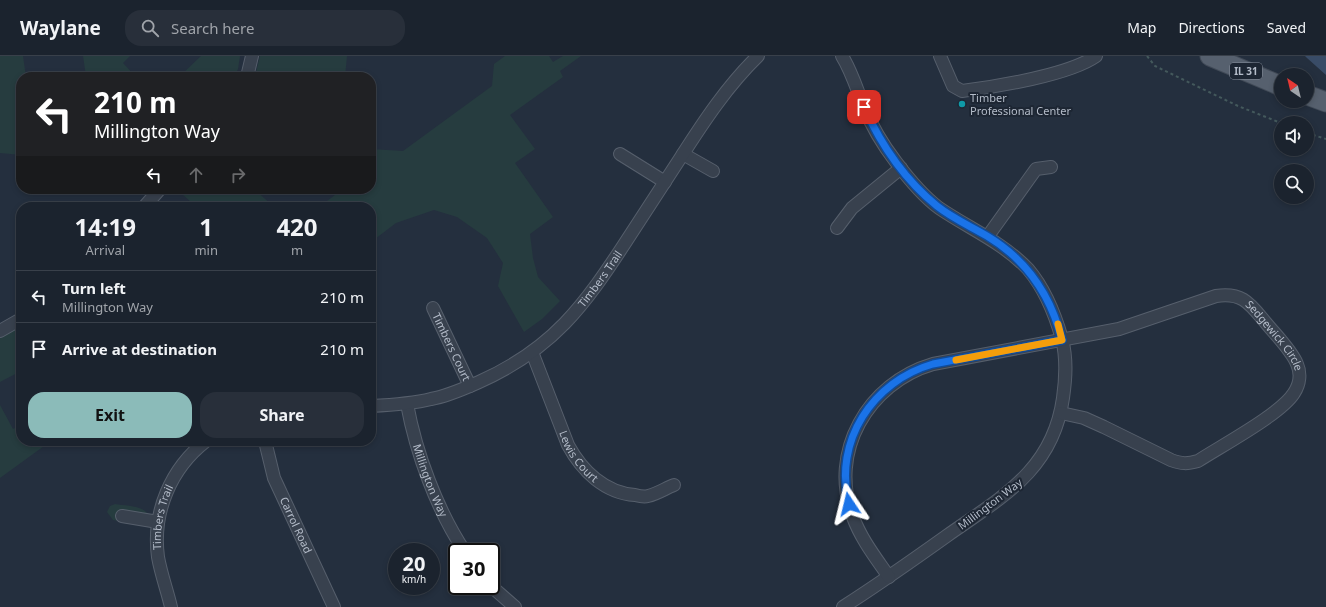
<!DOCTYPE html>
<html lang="en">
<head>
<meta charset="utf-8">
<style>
  :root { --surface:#1b232e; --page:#282f3a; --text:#f1f3f6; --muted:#a0a4aa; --line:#39404a; --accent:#8bbbb9 }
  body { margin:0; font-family:"Noto Sans",sans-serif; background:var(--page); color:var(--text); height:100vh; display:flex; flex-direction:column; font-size:15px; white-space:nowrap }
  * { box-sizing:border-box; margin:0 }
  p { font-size:13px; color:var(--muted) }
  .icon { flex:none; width:22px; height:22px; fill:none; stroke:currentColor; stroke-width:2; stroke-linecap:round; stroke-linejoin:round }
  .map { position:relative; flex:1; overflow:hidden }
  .details { position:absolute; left:16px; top:146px; width:360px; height:244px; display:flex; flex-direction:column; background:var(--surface); border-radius:16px; box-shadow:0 2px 6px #0003,0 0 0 1px var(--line) }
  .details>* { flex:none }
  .hud { position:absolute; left:16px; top:16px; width:360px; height:122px; border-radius:16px; box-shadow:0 2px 6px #0003,0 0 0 1px var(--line); background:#202124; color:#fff; overflow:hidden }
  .needle { width:26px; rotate:325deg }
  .buttons { position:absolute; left:1274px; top:12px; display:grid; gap:8px }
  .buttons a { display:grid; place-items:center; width:40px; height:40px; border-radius:50%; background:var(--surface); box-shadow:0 2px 6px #0003,0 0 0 1px var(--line); font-size:20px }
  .speed { position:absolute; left:388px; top:487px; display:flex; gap:8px; font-size:20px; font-weight:700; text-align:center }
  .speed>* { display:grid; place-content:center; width:52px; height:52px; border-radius:50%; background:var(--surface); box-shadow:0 2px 6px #0003,0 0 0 1px var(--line); line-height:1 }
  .speed small { font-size:10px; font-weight:400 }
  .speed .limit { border:2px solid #111; border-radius:6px; background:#fff; color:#111 }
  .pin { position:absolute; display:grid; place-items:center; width:34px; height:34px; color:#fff; margin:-17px; border-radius:8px; box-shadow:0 2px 6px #0006 }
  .me { position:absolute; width:44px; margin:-22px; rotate:350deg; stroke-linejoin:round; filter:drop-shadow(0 0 3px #0008) }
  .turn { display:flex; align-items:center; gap:14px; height:84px; padding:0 12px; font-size:18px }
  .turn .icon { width:52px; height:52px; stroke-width:2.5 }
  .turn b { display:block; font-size:28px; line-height:34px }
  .lanes { display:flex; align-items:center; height:38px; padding:0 12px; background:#0003; justify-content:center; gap:20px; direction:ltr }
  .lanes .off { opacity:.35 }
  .eta { display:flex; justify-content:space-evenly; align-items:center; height:68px; text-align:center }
  .eta b { font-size:24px; font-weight:700; line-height:28px }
  .primary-button { display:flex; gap:8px; margin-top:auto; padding:8px 12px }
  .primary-button a { flex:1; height:46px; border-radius:16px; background:var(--accent); color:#111; font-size:16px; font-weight:700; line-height:46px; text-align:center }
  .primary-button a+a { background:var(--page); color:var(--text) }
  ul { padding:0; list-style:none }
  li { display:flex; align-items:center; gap:12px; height:52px; padding:0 12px; border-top:1px solid var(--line) }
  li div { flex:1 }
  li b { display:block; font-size:15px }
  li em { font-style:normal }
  header { display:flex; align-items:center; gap:24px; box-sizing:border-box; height:56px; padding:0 20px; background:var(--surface); border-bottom:1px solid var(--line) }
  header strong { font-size:19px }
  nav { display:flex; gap:22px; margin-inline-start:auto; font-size:14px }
  .search { width:280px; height:36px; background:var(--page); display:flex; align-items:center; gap:10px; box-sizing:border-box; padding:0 14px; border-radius:16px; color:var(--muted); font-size:15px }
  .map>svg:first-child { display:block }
</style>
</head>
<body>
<header>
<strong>Waylane</strong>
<div class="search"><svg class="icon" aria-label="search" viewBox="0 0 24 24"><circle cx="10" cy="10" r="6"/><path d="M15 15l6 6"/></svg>Search here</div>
<nav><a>Map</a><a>Directions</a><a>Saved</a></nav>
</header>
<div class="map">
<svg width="1326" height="551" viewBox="0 0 1326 551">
  <rect width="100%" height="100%" fill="#242f3e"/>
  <!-- green -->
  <path fill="#263c3f" d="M0,0H23L26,21H21V99L0,97Z
    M83,0H130L123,7L136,21H83L86,20Z
    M201,0H240L238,13L234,21H179Z
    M260,0H347L345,21H255Z
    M505,0H549L553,6L563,0H581L560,15L563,21L510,59L535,93L515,107L553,161L530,178L533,202L538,221L560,245L542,263L524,276L498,230L503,207L487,182L457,161L434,154L396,167L371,186V151H319L343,133H371V93L403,95L492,30L494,8Z
    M176,133H254L274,151H197Z
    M21,270V315L0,326V282Z
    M0,349L13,373L21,369V385H51L0,422Z
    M115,448C125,450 146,449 149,461L143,469L113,464L107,456L110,450Z"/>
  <!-- water -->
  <path fill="#394c67" d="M1305,0H1326V19L1307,2Z"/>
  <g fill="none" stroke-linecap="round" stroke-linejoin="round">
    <defs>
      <g id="street">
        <path d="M842,0C852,16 857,34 864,51C872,71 883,89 896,106C908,122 923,140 939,152C970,173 1002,186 1028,213C1045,233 1055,258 1062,283C1067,303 1066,321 1063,342C1053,414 1002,441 948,479C913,504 879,528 843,551"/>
        <path d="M940,0L953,30L962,35C995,31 1069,19 1096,0"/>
        <path d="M247,21L252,0"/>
        <path d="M620,98L665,126"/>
        <path d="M683,98L713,115"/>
        <path d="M144,151L160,133"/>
        <path d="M837,172L852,152L901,112"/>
        <path d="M988,180L1036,113L1051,111"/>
        <path id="s1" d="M433,252L470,330"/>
        <path d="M0,275L21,263"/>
        <path id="s2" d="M532,296L568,389C582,415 605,437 635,439C639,440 644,441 648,440C657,438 666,432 674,429"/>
        <path id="s3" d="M407,348C416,397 437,454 465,496"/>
        <path id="s4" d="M371,350C391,349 411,348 431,343C448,340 463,333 479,326C553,293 584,250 627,184C645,156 663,129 681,101C704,65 728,29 758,0"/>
        <path id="s5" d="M265,385L274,422L334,551"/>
        <path d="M122,460L158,466"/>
        <path id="s6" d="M889,521C876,502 861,483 853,461C828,396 868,327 933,308L1119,273L1216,240C1243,236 1250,248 1266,267C1275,278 1292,295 1297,308C1301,317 1300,328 1294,337C1281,358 1221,390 1198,405C1187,408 1182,408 1171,404L1104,371L1084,362L1061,357"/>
        <path d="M491,530L515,551"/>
        <path id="s7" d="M171,551C167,534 161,518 158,501C152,456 171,412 206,385"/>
      </g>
      <path id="primary" d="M1210,0L1281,30
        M1307,39L1326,46"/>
    </defs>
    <!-- street casing -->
    <use href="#street" stroke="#565f6c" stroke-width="14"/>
    <!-- primary casing -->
    <use href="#primary" stroke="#414a57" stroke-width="21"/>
    <!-- path -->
    <path stroke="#44595c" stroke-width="2" stroke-dasharray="3 3" stroke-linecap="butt" d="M1147,0L1155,10L1238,50L1281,67
      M1307,77L1326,83"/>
    <!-- street -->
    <use href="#street" stroke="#38414e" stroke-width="12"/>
    <!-- primary -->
    <use href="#primary" stroke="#56606e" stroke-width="19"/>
  </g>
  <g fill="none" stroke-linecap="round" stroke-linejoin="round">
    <defs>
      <path id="route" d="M849,448C833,385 873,325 933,308L1062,284C1051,240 1027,204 987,180C970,170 952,162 937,150C905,124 881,89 864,51"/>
    </defs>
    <!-- route casing -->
    <use href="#route" stroke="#114b97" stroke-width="10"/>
    <!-- route -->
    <use href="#route" stroke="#1a73e8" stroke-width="7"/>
    <!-- slow -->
    <path stroke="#f59e0b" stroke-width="7" d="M956,304L1062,284L1058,268"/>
  </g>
  <!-- markers -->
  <circle fill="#0f9aa8" stroke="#1d2633" stroke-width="1.5" cx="962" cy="48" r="4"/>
  <g text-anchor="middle" stroke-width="4" stroke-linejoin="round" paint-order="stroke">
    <!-- shield labels -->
    <rect fill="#1d2633" stroke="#878f9c" stroke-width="1" x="1230" y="7" width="32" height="16" rx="3"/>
    <g font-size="10" font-weight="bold" fill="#b4bcc9">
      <text x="1246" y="19">IL 31</text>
    </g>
    <!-- poi labels -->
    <g font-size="11" fill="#b4bcc9" stroke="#1d2633" text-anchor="start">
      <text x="970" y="46">Timber<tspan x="970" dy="13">Professional Center</tspan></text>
    </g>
    <!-- street labels -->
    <g font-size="11" fill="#b4bcc9" stroke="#1d2633">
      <text dy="4" stroke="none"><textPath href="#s4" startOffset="273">Timbers Trail</textPath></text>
      <text dy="4" stroke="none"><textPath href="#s6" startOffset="632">Sedgewick Circle</textPath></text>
      <text dy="4" stroke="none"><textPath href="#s1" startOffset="43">Timbers Court</textPath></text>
      <text dy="4" stroke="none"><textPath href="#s2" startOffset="115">Lewis Court</textPath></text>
      <text dy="4" stroke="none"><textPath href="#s3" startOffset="80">Millington Way</textPath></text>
      <text transform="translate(990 448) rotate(-37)" y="4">Millington Way</text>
      <text dy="4" stroke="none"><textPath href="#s7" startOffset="92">Timbers Trail</textPath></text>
      <text dy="4" stroke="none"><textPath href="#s5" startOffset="90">Carrol Road</textPath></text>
    </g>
  </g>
</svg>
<div class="buttons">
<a><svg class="needle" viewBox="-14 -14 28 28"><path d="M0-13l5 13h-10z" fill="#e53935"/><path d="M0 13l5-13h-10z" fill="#a0a4aa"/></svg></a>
<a><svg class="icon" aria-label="sound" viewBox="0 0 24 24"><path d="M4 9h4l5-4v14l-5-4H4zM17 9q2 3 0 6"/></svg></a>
<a><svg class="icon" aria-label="search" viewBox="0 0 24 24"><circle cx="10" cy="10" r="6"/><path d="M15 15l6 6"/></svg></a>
</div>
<div class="speed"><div>20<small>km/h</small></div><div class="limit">30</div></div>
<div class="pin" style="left:864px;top:51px;background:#d93025"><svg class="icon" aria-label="arrive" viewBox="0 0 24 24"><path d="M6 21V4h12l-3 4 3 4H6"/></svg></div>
<svg class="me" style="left:849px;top:448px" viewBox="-20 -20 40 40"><path d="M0-17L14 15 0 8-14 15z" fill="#1a73e8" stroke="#fff" stroke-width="4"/></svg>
<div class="hud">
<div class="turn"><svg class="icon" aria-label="left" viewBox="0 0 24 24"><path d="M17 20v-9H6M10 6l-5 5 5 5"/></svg><div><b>210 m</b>Millington Way</div></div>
<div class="lanes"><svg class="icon" aria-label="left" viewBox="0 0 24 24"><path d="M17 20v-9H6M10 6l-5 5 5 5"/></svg><svg class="icon off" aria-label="ahead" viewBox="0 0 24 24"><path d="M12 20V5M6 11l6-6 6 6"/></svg><svg class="icon off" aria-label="right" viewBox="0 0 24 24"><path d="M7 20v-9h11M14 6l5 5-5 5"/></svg></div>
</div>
<section class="details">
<div class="eta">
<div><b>14:19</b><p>Arrival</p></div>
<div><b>1</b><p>min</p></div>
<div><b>420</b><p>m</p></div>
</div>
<ul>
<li><svg class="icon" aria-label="left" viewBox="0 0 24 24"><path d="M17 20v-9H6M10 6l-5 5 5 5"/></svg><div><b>Turn left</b><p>Millington Way</p></div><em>210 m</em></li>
<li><svg class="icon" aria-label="arrive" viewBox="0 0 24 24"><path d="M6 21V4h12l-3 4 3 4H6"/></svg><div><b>Arrive at destination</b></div><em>210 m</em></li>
</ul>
<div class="primary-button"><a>Exit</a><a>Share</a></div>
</section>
</div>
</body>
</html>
